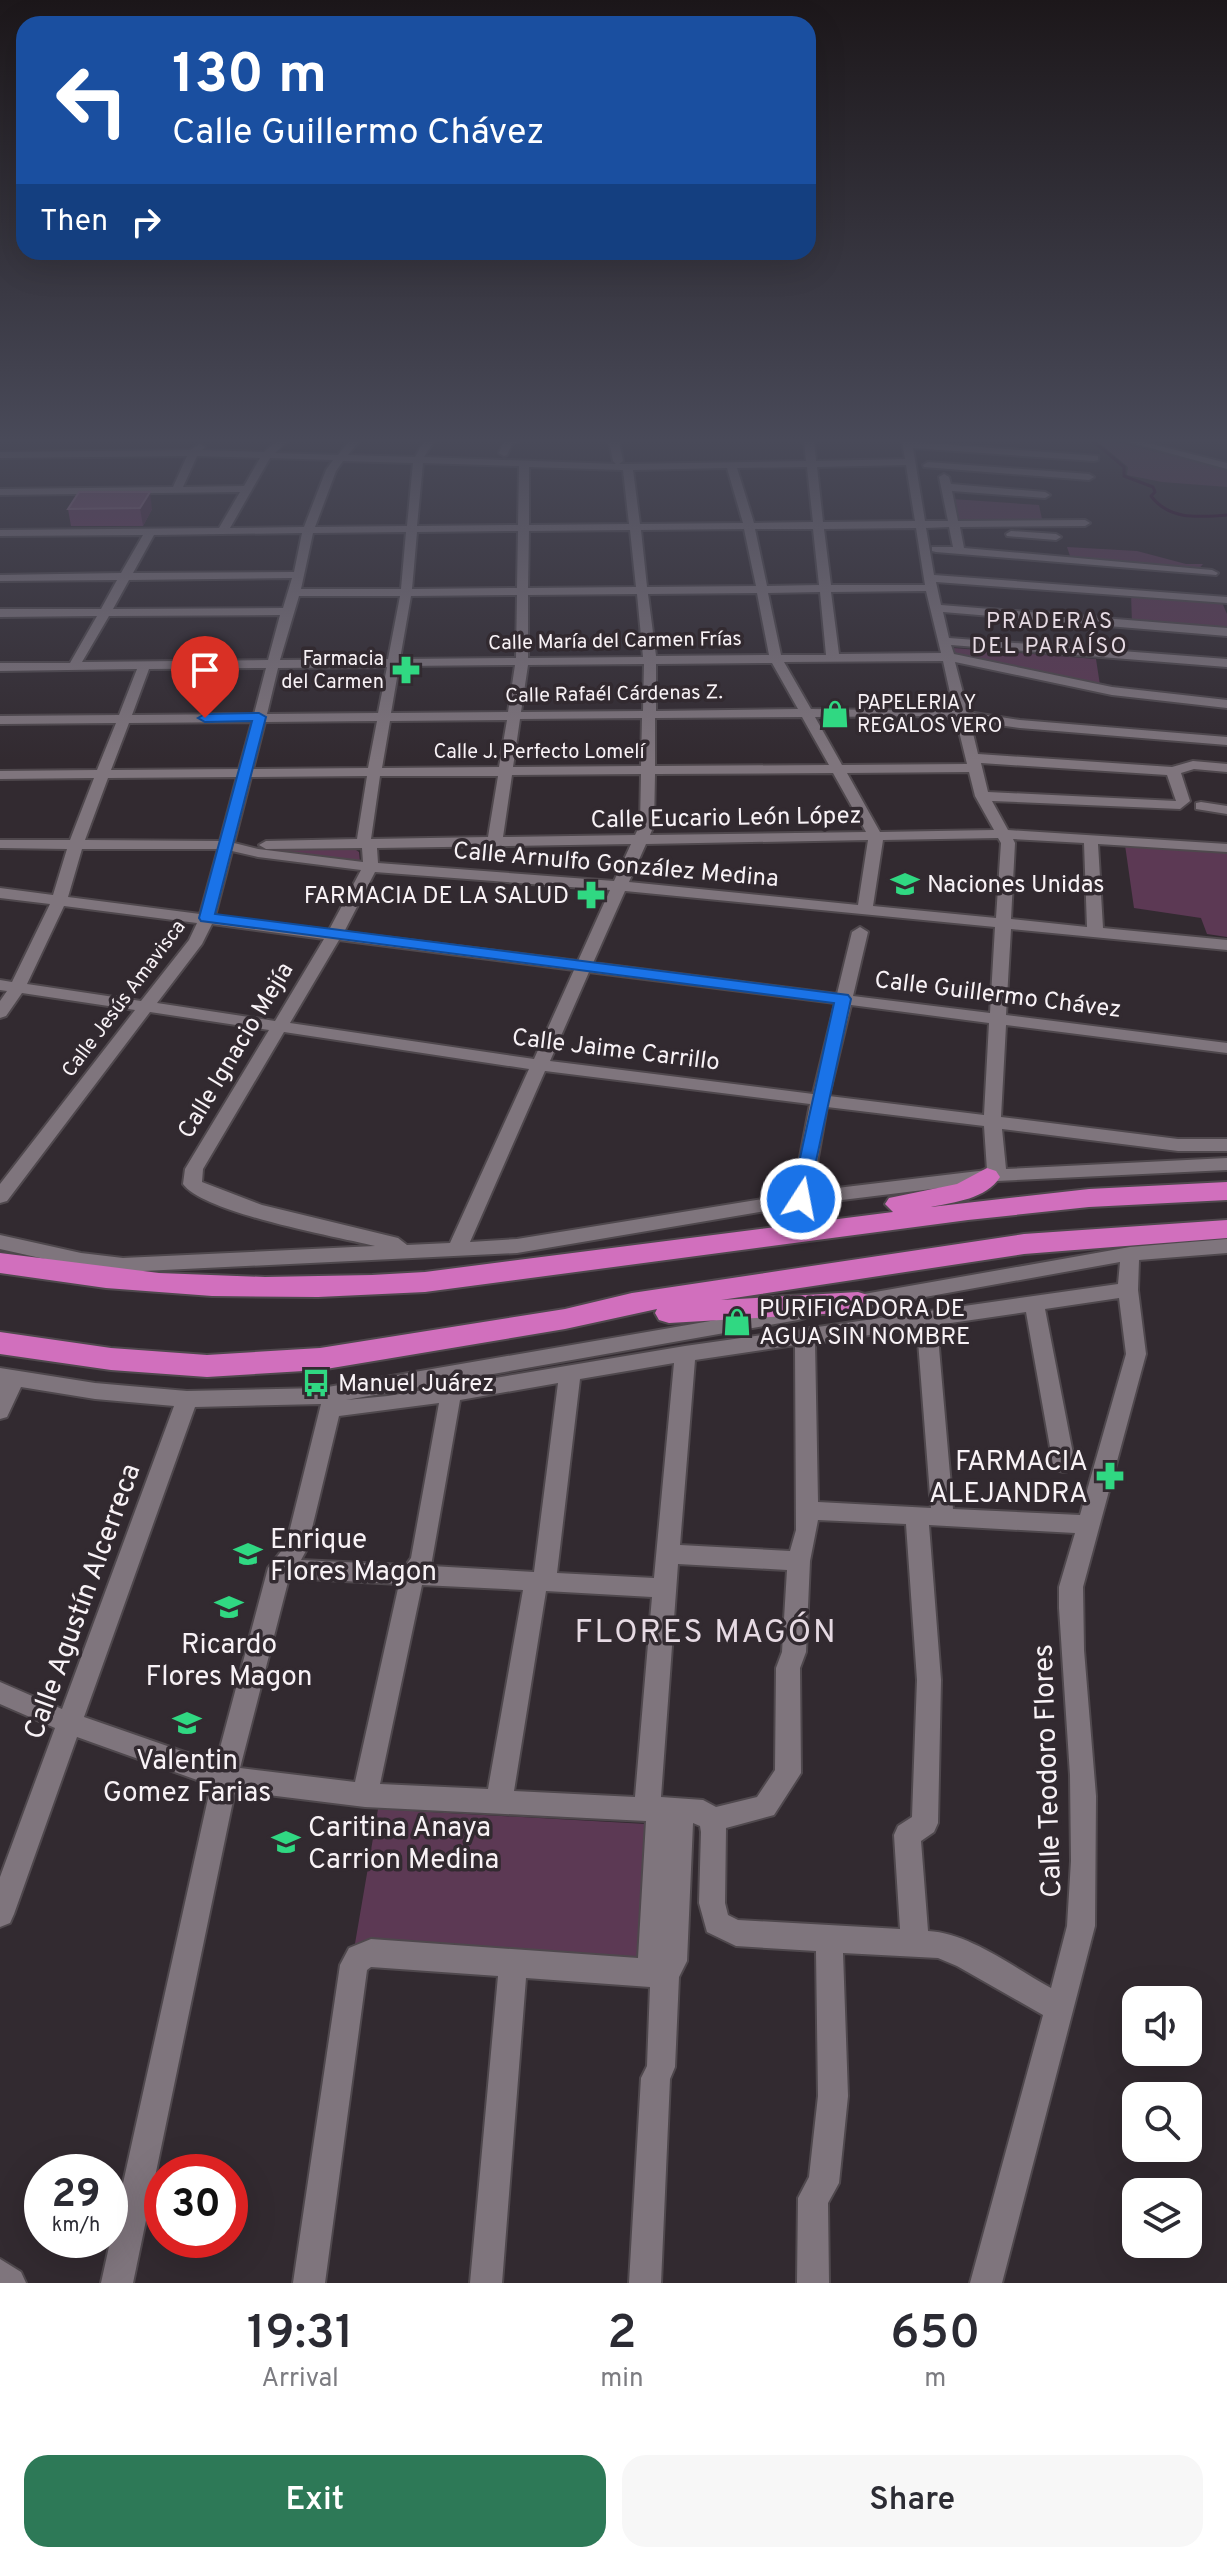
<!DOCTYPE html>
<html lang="en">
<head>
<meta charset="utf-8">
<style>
  :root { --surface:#fff; --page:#f7f7f7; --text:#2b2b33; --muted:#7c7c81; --accent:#2d7957 }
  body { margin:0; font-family:Overpass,sans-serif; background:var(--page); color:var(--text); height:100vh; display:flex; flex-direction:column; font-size:30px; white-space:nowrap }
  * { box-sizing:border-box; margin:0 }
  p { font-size:26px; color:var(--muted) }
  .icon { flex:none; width:44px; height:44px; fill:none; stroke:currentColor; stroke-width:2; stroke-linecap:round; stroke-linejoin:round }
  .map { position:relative; height:2283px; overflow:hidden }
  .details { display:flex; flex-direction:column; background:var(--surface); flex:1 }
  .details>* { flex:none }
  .banner { position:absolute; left:16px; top:16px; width:800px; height:244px; border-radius:24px; box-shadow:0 8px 32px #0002; background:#1a4fa0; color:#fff; overflow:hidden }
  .buttons { position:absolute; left:1122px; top:1986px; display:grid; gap:16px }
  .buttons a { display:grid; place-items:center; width:80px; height:80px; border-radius:16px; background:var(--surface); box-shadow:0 8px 32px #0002; font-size:40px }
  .speed { position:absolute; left:24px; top:2154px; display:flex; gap:16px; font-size:40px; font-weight:700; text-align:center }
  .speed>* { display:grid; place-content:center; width:104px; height:104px; border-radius:50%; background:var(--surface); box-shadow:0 8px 32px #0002; line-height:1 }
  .speed small { font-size:20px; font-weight:400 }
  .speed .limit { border:12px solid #d22; background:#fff; color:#111 }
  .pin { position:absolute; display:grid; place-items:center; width:68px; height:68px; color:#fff; margin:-82px -34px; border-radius:50% 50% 50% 0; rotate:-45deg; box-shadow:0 0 8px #0007 }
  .pin .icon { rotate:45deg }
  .me { position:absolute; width:88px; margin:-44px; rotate:11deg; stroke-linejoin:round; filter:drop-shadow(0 0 6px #0008) }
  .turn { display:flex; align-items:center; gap:28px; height:168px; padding:0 24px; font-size:36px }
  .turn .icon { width:104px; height:104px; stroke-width:2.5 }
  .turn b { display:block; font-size:56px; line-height:68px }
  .then { display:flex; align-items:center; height:76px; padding:0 24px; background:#0003; gap:16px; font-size:30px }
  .eta { display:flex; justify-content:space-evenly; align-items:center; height:136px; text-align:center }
  .eta b { font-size:48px; font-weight:600; line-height:56px }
  .cta { display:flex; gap:16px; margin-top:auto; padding:16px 24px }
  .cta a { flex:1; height:92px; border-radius:24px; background:var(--accent); color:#fff; font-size:32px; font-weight:600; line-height:92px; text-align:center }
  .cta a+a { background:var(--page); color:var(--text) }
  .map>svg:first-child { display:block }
</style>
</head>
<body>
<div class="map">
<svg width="1227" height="2283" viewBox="0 0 1227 2283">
  <rect width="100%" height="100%" fill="#322a30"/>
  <!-- green -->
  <path fill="#5c3954" d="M1097,441H1114L1227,470V487L1162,482L1127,475L1128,467Z
    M952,499L1039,505L1042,519L956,520Z
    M1067,547L1137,551L1186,564H1203L1198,570L1071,559Z
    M1131,593L1221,600L1227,614V631L1132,624Z
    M953,648L1096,659L1100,685L952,654Z
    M1124,838L1227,847V937L1207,934L1201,918L1134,908Z
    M350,846L359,852L360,862L264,851L259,847Z
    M378,1809L682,1826L676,1987L351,1967Z"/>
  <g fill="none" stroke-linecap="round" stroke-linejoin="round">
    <!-- stream -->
    <path stroke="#2a0324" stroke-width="3" d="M1093,441L1124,467V476L1153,487L1155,492L1151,496C1170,521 1199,517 1227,515"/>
    <defs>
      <path id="minor" d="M277,441H287L275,453L338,455L349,441H359L348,455L415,457L424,441H434L424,457L616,464L613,461L609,441H619L623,461L619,464H628L806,461L804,441H814L816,461L905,459L902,441L1098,456V460L1094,461L913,448L925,521H948L939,477L944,474L949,477L951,484L1045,492L1050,495L1045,498L952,491L958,521L1085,520L1090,523L1085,526L960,527L964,548L1212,570L1218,573L1216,575L936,552L932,551V547H953L949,527L926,528L934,575L1227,597V603L936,582L941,605L1227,628V636L943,612L949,638L1227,659V667L951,645L954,654L1112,687L1227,700V708L1112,695L955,662L968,712L1020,720L1227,737V745L1020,728L970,721L978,754L1172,767L1193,761L1227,764V772L1194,769L1181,773L1190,801L1180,809L992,801L1008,830L1227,844V852L1098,844L1103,928L1227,940V950L1011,929L1006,1015L1227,1043V1053L1006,1025L1001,1117L1178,1139H1227V1151H1178L1002,1129L1006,1169L1227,1158V1170L997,1181L801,1205L517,1253L123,1272L81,1267L0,1249V1235L81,1253L123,1258L375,1246C337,1237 204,1213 183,1184L185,1169L269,1030L150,1012L7,1201L0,1203V1184L135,1010L22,993L6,1016L0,1018V1001L7,991L0,990V980L12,982L50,904L0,898V888L53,895L67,849L0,848V840H70L94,778L0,779V771L97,770L116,723L0,724V716L119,715L137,669L0,671V663H70L97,616L0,617V609H101L117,580L0,581V575L121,573L143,535L0,536V530L219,528L240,492L0,495V489L173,487L187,456L0,458V452L190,450L200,444L205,447L202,450L264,452ZM197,456L260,458L244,486L183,487ZM270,458L333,460L326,470L304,527L230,528ZM343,461L413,463L407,526L315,527L336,471ZM423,463L519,466L518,525L417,526ZM906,465L915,521L823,522L817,467ZM529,467L623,470L629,524L529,525ZM807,467L813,522L754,523L737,468ZM727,468L743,523L640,524L633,470ZM916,528L925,585H831L824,529ZM744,529L756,586L647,587L641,530ZM755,529H813L819,585L767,586ZM630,530L636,587L528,588L529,531ZM518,531L517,588L412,589L417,532ZM406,532L401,589H301L313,533ZM302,533L294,572L133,573L154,535ZM292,578L283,608L113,609L129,580ZM926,591L941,653L839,654L831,592ZM820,592L826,655H781L768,593ZM757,593L769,655L656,656L648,594ZM637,594L643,657L528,658V595ZM517,595L516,658L400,659L411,596ZM299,596H400L388,659L280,660ZM280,615L268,660L82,662L109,616ZM943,661L954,711L811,709L784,662ZM772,663L798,709L656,711V664ZM644,664L643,711L521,712L528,665ZM515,665L508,712L391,713L399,666ZM387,667L378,713L267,714L278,668ZM266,668L254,714L132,715L149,669ZM938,716L956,719L967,764L842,765L815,717ZM802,717L829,765L655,766V718ZM642,718L641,766L513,767L520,719ZM507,720L499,767L382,768L390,721ZM377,721L368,768L253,769L265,722ZM252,722L239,769L111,770L129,723ZM981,763L1167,775L1176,801L988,792ZM969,772L975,796L994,830L880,832L847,773ZM833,773L866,832L650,835L654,825L655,774ZM641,774L640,825L635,835L503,837L512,775ZM367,776L357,839L266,841L259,845L266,849L362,848L363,862L258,849L234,843L251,777ZM380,776H498L488,837L371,839ZM237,777L220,841L85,840L108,778ZM998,838L1001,843L996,918L873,906L883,840ZM1013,839L1084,843L1087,927L1011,919L1015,843ZM868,840L858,905L629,882L646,844ZM631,844L614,881L378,863L377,848ZM82,849H218L200,914L68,897ZM232,851L258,857L361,870L329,930L215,916ZM375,872L610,890L578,961L344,932ZM625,891L995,927L990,1013L853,996L868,932L860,927L852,932L837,994L593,963ZM64,906L197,923L189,940L141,1001L27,984ZM212,924L324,939L275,1021L157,1003L202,944ZM339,940L574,970L534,1059L290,1023ZM589,972L835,1003L813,1094L550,1061ZM851,1005L989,1023L984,1115L829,1096ZM284,1032L529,1069L450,1243L407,1245L398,1238L262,1205L202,1182L203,1169ZM545,1071L810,1104L793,1194L517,1239L470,1242ZM827,1107L984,1126L987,1170L812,1191Z
        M504,441H520L512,444L507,455L504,456L499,453Z
        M1125,441H1140L1227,463V469Z
        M928,462L1089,474L1094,477L1089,480L924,467L923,465Z
        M1011,531L1056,534L1061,537L1056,540L1007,536L1006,534Z
        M1201,802L1227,806V814L1196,809V803Z
        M1227,1239V1253L1139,1260L1138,1290L1146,1354L1083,1587L1084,1650L1096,1796L1095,1926L1002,2283H970L1043,2015L957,1966L938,1958L843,1953L848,2096L839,2183L828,2203L829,2283H797L798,2198L809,2177L818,2096L816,1951L736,1946L707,1932L699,1903L701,1832L700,1826L693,1823L687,1961L679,1977L675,2067L670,2079L661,2283H629L641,2078L647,2066L650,1987L526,1978L502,2283H470L498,1976L371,1967L367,1970L325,2283H293L340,1965L349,1948L371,1939L638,1958L646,1821L365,1807L235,1791L133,2283H101L211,1785L77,1737L14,1914L10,1923L0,1927V1877L55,1728L0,1704V1682L62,1709L174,1406L95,1399L21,1387L7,1417L0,1419V1368L95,1383L187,1391L322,1388L798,1306L805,1308L808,1313L805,1318L798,1320L346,1400L388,1396L685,1346L1118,1284L1120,1262L847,1311L840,1309L837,1304L840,1299L847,1297L1130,1247ZM1119,1298L1126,1354L1080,1515L953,1509L937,1325L1026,1312L1053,1464L1056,1470L1064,1472L1072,1470L1075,1464L1045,1309ZM917,1328L931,1508L818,1502L815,1343ZM795,1345L796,1530L790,1551L680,1545L695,1360ZM674,1363L654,1578L557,1573L580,1379ZM558,1383L534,1572L431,1566L460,1400ZM439,1403L411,1558L406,1565L301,1560L307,1549L339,1416ZM321,1404L286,1545L268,1568L216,1763L84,1717L195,1407ZM818,1520L906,1524L917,1680L912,1817L898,1826L894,1835L900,1929L738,1920L728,1915L725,1903L726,1828L774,1815L801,1773L800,1668L806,1652L810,1561ZM929,1525L1075,1533L1059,1587V1608L1070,1775L1071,1861L1067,1926L1051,1988C1014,1968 970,1933 928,1931L921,1841L934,1832L938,1823L941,1680ZM678,1564L787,1570L782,1652L776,1668L775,1770L757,1797L716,1807L703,1800L661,1797ZM289,1578L399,1584L355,1782L240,1768ZM422,1585L523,1590L488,1789L380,1784ZM546,1591L652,1597L635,1797L514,1791Z
        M0,2259L21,2272L26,2283H0Z"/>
      <path id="highway" d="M987,1168L996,1171L1000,1177C986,1199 955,1202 931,1207L1089,1189L1227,1182V1200L1089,1207L968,1220L425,1292L318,1297L212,1296L106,1288L0,1273V1253L159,1273L265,1277L372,1275L425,1272L893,1212L885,1204L889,1198L957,1184Z
        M1227,1220V1238L1024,1254L721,1300L858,1292L868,1295L872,1302L868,1309L858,1312L669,1323L659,1320L655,1313L657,1309L565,1329L320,1370L207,1377L111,1370L0,1354V1332L111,1348L207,1355L320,1348L565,1309L632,1293L1024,1234Z"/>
    </defs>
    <!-- minor casing -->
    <use href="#minor" stroke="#4f484d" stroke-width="4"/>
    <!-- highway casing -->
    <use href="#highway" stroke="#4f484d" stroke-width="4"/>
    <!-- minor -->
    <use href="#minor" fill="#7f757d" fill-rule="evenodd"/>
    <!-- highway -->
    <use href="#highway" fill="#d16fbd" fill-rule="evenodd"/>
  </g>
  <!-- wall -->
  <path fill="#6c3862" d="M79,492L152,509L143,526H71L68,509Z"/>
  <!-- shaded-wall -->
  <path fill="#4e2a47" d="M150,492L152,509L143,526L140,508Z"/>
  <!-- building -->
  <path fill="#7b4c72" stroke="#8e6687" stroke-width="2" d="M79,492H150L140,508L68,509Z"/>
  <!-- sky -->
  <linearGradient id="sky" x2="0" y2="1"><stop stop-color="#1c171a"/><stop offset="0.58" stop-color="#494a59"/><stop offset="1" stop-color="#494a59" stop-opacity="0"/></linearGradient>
  <rect width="1227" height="760" fill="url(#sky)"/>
  <!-- route -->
  <path fill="#1a73e8" stroke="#114b97" stroke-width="2" d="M259,713L266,717L215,914L848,995L851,999L807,1203H794L791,1199L834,1003L201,921L199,918L252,721L205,722L198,718L205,714Z"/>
  <!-- icons -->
  <defs>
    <symbol id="pharmacy-bare" viewBox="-9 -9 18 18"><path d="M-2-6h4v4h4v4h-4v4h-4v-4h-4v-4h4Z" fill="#30d882" stroke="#322a30" stroke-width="2.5" paint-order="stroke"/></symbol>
    <symbol id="shop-bare" viewBox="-9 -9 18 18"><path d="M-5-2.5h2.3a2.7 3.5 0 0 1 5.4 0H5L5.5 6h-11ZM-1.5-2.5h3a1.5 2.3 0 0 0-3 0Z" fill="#30d882" stroke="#322a30" stroke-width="2.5" paint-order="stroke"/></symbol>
    <symbol id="school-bare" viewBox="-9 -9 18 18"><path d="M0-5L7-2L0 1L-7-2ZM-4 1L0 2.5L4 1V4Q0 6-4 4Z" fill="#30d882" stroke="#322a30" stroke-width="2.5" paint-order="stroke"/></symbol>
    <symbol id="bus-bare" viewBox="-9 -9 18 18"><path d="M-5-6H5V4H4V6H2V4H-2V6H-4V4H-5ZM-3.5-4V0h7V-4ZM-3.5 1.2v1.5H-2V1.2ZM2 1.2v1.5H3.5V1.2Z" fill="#30d882" stroke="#322a30" stroke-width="2.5" paint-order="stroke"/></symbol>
  </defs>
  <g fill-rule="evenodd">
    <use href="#pharmacy-bare" x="386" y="650" width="40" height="40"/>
    <use href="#shop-bare" x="815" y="694" width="40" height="40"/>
    <use href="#school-bare" x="885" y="864" width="40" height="40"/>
    <use href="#pharmacy-bare" x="571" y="875" width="40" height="40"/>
    <use href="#shop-bare" x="717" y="1302" width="40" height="40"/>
    <use href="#bus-bare" x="296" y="1363" width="40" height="40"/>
    <use href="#pharmacy-bare" x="1090" y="1456" width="40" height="40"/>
    <use href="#school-bare" x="228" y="1534" width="40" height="40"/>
    <use href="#school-bare" x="209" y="1587" width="40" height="40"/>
    <use href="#school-bare" x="167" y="1703" width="40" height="40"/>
    <use href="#school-bare" x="266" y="1822" width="40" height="40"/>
  </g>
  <g text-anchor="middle" stroke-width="7" stroke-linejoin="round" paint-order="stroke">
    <!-- far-street labels -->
    <g font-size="20" fill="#f8f2f6" stroke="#322a30">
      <text transform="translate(615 640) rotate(-1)" y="7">Calle María del Carmen Frías</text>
      <text transform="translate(614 693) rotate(-1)" y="7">Calle Rafaél Cárdenas Z.</text>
      <text x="539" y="758">Calle J. Perfecto Lomelí</text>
      <text transform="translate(123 998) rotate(-53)" y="7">Calle Jesús Amavisca</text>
    </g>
    <!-- far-poi labels -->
    <g font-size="20" fill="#f8f2f6" stroke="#322a30" text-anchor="end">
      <text x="384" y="665">Farmacia<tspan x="384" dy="23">del Carmen</tspan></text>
      <text x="857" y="709" text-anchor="start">PAPELERIA Y<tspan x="857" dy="23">REGALOS VERO</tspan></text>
    </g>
    <!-- far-neighbourhood labels -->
    <g font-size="22" letter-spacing="2" fill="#e6dae3" stroke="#322a30">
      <text x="1050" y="628">PRADERAS<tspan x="1050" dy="25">DEL PARAÍSO</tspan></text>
    </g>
    <!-- street labels -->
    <g font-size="24" fill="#f8f2f6" stroke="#322a30">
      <text transform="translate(726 817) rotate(-1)" y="8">Calle Eucario León López</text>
      <text transform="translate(616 864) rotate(5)" y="8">Calle Arnulfo González Medina</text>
      <text transform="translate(998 994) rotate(7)" y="8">Calle Guillermo Chávez</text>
      <text transform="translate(616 1049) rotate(7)" y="8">Calle Jaime Carrillo</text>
      <text transform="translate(235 1050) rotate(-59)" y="8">Calle Ignacio Mejía</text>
    </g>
    <!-- poi labels -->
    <g font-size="24" fill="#f8f2f6" stroke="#322a30" text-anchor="start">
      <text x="927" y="892">Naciones Unidas</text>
      <text x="569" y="903" text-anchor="end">FARMACIA DE LA SALUD</text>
      <text x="759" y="1316">PURIFICADORA DE<tspan x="759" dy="28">AGUA SIN NOMBRE</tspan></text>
      <text x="338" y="1391">Manuel Juárez</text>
    </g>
    <!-- near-poi labels -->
    <g font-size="28" fill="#f8f2f6" stroke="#322a30" text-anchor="start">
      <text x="1088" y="1470" text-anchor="end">FARMACIA<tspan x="1088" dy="32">ALEJANDRA</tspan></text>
      <text x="270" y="1548">Enrique<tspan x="270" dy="32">Flores Magon</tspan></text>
      <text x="229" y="1653" text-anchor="middle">Ricardo<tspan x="229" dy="32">Flores Magon</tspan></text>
      <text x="187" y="1769" text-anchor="middle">Valentin<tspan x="187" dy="32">Gomez Farias</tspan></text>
      <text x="308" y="1836">Caritina Anaya<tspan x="308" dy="32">Carrion Medina</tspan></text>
    </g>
    <!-- near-street labels -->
    <g font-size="28" fill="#f8f2f6" stroke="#322a30">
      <text transform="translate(81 1601) rotate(-70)" y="10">Calle Agustín Alcerreca</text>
      <text transform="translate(1046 1771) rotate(-92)" y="10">Calle Teodoro Flores</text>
    </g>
    <!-- near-neighbourhood labels -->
    <g font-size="32" letter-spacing="2" fill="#e6dae3" stroke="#322a30">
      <text x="706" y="1642">FLORES MAGÓN</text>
    </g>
  </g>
</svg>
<div class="buttons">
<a><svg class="icon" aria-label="sound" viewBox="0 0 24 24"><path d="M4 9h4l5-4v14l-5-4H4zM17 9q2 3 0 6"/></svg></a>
<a><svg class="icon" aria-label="search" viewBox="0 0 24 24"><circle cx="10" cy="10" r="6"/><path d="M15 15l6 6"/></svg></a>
<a><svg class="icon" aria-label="layers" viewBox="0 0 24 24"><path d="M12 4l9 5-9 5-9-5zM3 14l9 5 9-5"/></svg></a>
</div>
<div class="speed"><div>29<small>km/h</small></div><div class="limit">30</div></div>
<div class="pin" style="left:205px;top:718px;background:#d93025"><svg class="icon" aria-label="arrive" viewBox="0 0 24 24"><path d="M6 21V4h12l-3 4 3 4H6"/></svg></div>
<svg class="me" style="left:801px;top:1199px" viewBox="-20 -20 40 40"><circle r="17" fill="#1a73e8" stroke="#fff" stroke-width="3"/><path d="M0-11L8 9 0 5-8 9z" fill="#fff"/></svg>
<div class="banner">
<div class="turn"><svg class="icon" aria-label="left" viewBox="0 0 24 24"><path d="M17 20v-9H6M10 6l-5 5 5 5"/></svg><div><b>130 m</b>Calle Guillermo Chávez</div></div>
<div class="then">Then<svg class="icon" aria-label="right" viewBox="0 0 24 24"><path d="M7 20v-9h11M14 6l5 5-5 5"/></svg></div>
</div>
</div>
<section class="details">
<div class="eta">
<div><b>19:31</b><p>Arrival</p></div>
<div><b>2</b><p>min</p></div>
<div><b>650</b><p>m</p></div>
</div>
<div class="cta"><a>Exit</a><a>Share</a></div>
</section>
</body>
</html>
